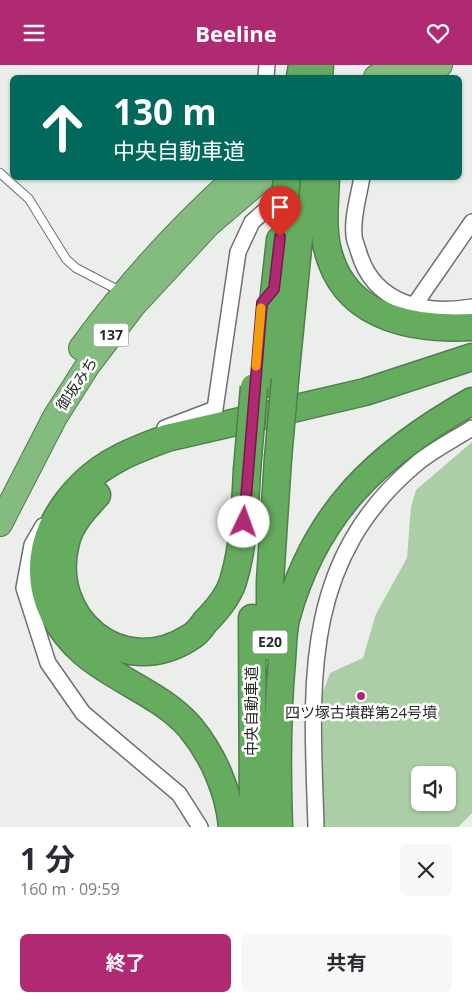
<!DOCTYPE html>
<html lang="ja">
<head>
<meta charset="utf-8">
<style>
  :root { --surface:#fff; --page:#f7f7f7; --text:#2b2b33; --muted:#7c7c81; --accent:#af2a73 }
  body { margin:0; font-family:"Open Sans","Noto Sans JP",sans-serif; background:var(--page); color:var(--text); height:100vh; display:flex; flex-direction:column; font-size:19px; white-space:nowrap }
  * { box-sizing:border-box; margin:0 }
  p { font-size:16px; color:var(--muted) }
  .icon { flex:none; width:28px; height:28px; fill:none; stroke:currentColor; stroke-width:2; stroke-linecap:round; stroke-linejoin:round }
  .map { position:relative; height:762px; overflow:hidden }
  .drawer { display:flex; flex-direction:column; background:var(--surface); flex:1 }
  .drawer>* { flex:none }
  .top-card { position:absolute; left:10px; top:10px; width:452px; height:105px; border-radius:8px; box-shadow:0 1px 4px #0004; background:#00695c; color:#fff; overflow:hidden }
  .fabs { position:absolute; left:411px; top:701px; display:grid; gap:10px }
  .fabs a { display:grid; place-items:center; width:45px; height:45px; border-radius:8px; background:var(--surface); box-shadow:0 1px 4px #0004; font-size:25px }
  .pin { position:absolute; display:grid; place-items:center; width:42px; height:42px; color:#fff; margin:-51px -21px; border-radius:50% 50% 50% 0; rotate:-45deg; box-shadow:0 0 5px #0007 }
  .pin .icon { rotate:45deg }
  .me { position:absolute; width:55px; margin:-28px; rotate:3deg; stroke-linejoin:round; filter:drop-shadow(0 0 4px #0008) }
  .turn { display:flex; align-items:center; gap:18px; height:105px; padding:0 20px; font-size:22px }
  .turn .icon { width:65px; height:65px; stroke-width:2.5 }
  .turn b { display:block; font-size:35px; line-height:42px }
  .round { display:grid; place-items:center; flex:none; width:52px; height:52px; border-radius:8px; background:var(--page) }
  .headline { display:flex; align-items:center; justify-content:space-between; height:85px; padding:0 20px }
  h1 { font-size:30px; font-weight:700; line-height:38px }
  .cta { display:flex; gap:10px; margin-top:auto; padding:10px 20px }
  .cta a { flex:1; height:58px; border-radius:8px; background:var(--accent); color:#fff; font-size:20px; font-weight:700; line-height:58px; text-align:center }
  .cta a+a { background:var(--page); color:var(--text) }
  header { display:flex; justify-content:space-between; align-items:center; height:65px; padding:0 20px; background:var(--accent); color:#fff; font-size:22px; font-weight:700 }
  .map>svg:first-child { display:block }
</style>
</head>
<body>
<header><svg class="icon" aria-label="menu" viewBox="0 0 24 24"><path d="M4 6h16M4 12h16M4 18h16"/></svg>Beeline<svg class="icon" aria-label="heart" viewBox="0 0 24 24"><path d="M12 20l-8-8c-3-5 5-10 8-4 3-6 11-1 8 4z"/></svg></header>
<div class="map">
<svg width="472" height="762" viewBox="0 0 472 762">
  <rect width="100%" height="100%" fill="#ebeeeb"/>
  <!-- green -->
  <path fill="#abcea6" fill-rule="evenodd" d="M472,377V748L458,762H323L322,630L330,608L363,593L376,549L407,493L411,442L416,425ZM420,710H448V738H420Z"/>
  <g fill="none" stroke-linecap="round" stroke-linejoin="round">
    <defs>
      <path id="service" d="M0,108L29,134L66,194L76,203L120,226"/>
      <path id="minor" d="M266,12L267,0
        M362,112C359,130 352,152 354,170C354,176 358,183 359,188C374,239 425,250 472,242
        M413,242L472,157
        M165,363L215,344L238,187L252,157L288,125
        M43,461L32,480L24,523L48,598L83,648L179,729L200,762
        M316,762C312,625 298,499 415,400C431,386 453,375 472,363"/>
      <path id="trunk" d="M376,12L401,0
        M415,12L440,0
        M81,283C127,220 178,164 236,112
        M0,459L55,352L88,300L133,241L208,160L264,112"/>
      <path id="motorway" d="M300,12L302,0
        M319,12L320,0
        M326,112C325,140 321,170 331,196C352,255 417,265 472,262
        M285,315L305,112
        M264,319L280,175
        M97,430C85,443 70,459 66,477C46,553 121,616 189,573C195,570 201,563 205,557C217,545 230,530 234,513C244,478 245,441 247,405
        M252,553L253,762
        M270,582V517L278,393
        M232,762C229,726 213,690 190,662C162,630 117,616 84,588C29,540 30,471 82,420C105,396 137,384 167,373L365,327L472,292
        M279,762C277,707 277,650 282,595C283,582 283,567 286,554C315,447 378,389 472,336"/>
    </defs>
    <!-- service casing -->
    <use href="#service" stroke="#6f716f" stroke-width="10"/>
    <!-- minor casing -->
    <use href="#minor" stroke="#6f716f" stroke-width="18"/>
    <!-- trunk casing -->
    <use href="#trunk" stroke="#507e4c" stroke-width="26"/>
    <!-- motorway casing -->
    <use href="#motorway" stroke="#507e4c" stroke-width="29"/>
    <!-- service -->
    <use href="#service" stroke="#fff" stroke-width="8"/>
    <!-- minor -->
    <use href="#minor" stroke="#fff" stroke-width="15"/>
    <!-- trunk -->
    <use href="#trunk" stroke="#84bc7f" stroke-width="24"/>
    <!-- motorway -->
    <use href="#motorway" stroke="#66ac5f" stroke-width="26"/>
    <defs>
      <path id="motorway-bridge" d="M285,132L287,112
        M278,393L285,315
        M247,405L254,322"/>
    </defs>
    <!-- motorway-bridge casing -->
    <use href="#motorway-bridge" stroke="#507e4c" stroke-width="29" stroke-linecap="butt"/>
    <!-- motorway-bridge -->
    <use href="#motorway-bridge" stroke="#66ac5f" stroke-width="26"/>
  </g>
  <g fill="none" stroke-linecap="round" stroke-linejoin="round">
    <defs>
      <path id="route" d="M244,457L262,238L274,224L280,172"/>
    </defs>
    <!-- route casing -->
    <use href="#route" stroke="#721b4b" stroke-width="12"/>
    <!-- route -->
    <use href="#route" stroke="#af2a73" stroke-width="9"/>
    <!-- slow -->
    <path stroke="#f59e0b" stroke-width="9" d="M256,301L261,243"/>
  </g>
  <!-- markers -->
  <circle fill="#af2a73" stroke="#fff" stroke-width="2" cx="361" cy="631" r="5"/>
  <g text-anchor="middle" stroke-width="5" stroke-linejoin="round" paint-order="stroke">
    <!-- shield labels -->
    <g fill="#fff" stroke="#686968" stroke-width="1">
      <rect x="93.5" y="258.5" width="35" height="23" rx="4"/>
      <rect x="252.5" y="565.5" width="35" height="23" rx="4"/>
    </g>
    <g font-size="14" font-weight="bold" fill="#282928">
      <text x="111" y="275">137</text>
      <text x="270" y="582">E20</text>
    </g>
    <!-- street labels -->
    <g font-size="15" fill="#282928" stroke="#fff">
      <text transform="translate(77 319) rotate(-56)" y="5">御坂みち</text>
      <text transform="translate(252 646) rotate(-90)" y="5">中央自動車道</text>
    </g>
    <!-- poi labels -->
    <g font-size="15" fill="#282928" stroke="#fff">
      <text x="361" y="653">四ツ塚古墳群第24号墳</text>
    </g>
  </g>
</svg>
<div class="fabs">
<a><svg class="icon" aria-label="sound" viewBox="0 0 24 24"><path d="M4 9h4l5-4v14l-5-4H4zM17 9q2 3 0 6"/></svg></a>
</div>
<div class="pin" style="left:280px;top:172px;background:#d93025"><svg class="icon" aria-label="arrive" viewBox="0 0 24 24"><path d="M6 21V4h12l-3 4 3 4H6"/></svg></div>
<svg class="me" style="left:244px;top:457px" viewBox="-20 -20 40 40"><circle r="19" fill="#fff"/><path d="M0-13L10 11 0 6-10 11z" fill="#af2a73"/></svg>
<div class="top-card">
<div class="turn"><svg class="icon" aria-label="ahead" viewBox="0 0 24 24"><path d="M12 20V5M6 11l6-6 6 6"/></svg><div><b>130 m</b>中央自動車道</div></div>
</div>
</div>
<section class="drawer">
<div class="headline"><div><h1>1 分</h1><p>160 m · 09:59</p></div><a class="round"><svg class="icon" aria-label="close" viewBox="0 0 24 24"><path d="M6 6l12 12M18 6L6 18"/></svg></a></div>
<div class="cta"><a>終了</a><a>共有</a></div>
</section>
</body>
</html>
